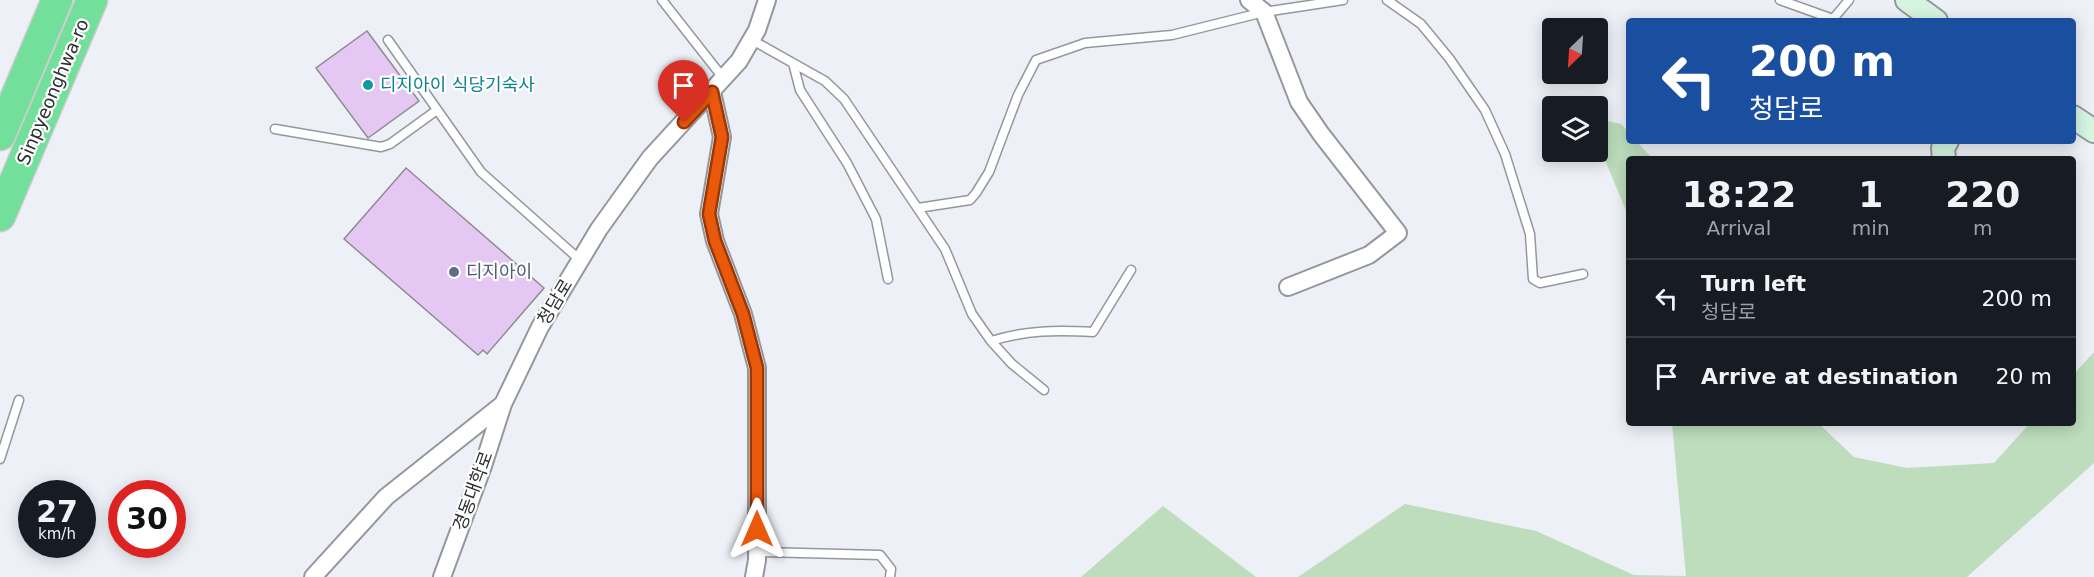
<!DOCTYPE html>
<html lang="en">
<head>
<meta charset="utf-8">
<style>
  :root { --surface:#171b24; --page:#20242c; --text:#f1f3f6; --muted:#9ea1a6; --line:#363941 }
  body { margin:0; font-family:"DejaVu Sans","Noto Sans KR",sans-serif; background:var(--page); color:var(--text); height:100vh; display:flex; flex-direction:column; font-size:22px; white-space:nowrap }
  * { box-sizing:border-box; margin:0 }
  p { font-size:20px; color:var(--muted) }
  .icon { flex:none; width:33px; height:33px; fill:none; stroke:currentColor; stroke-width:2; stroke-linecap:round; stroke-linejoin:round }
  .map { position:relative; flex:1; overflow:hidden }
  .side { position:absolute; left:1626px; top:156px; width:450px; height:270px; display:flex; flex-direction:column; background:var(--surface); border-radius:6px; box-shadow:0 3px 15px #0003 }
  .side>* { flex:none }
  .top-card { position:absolute; left:1626px; top:18px; width:450px; height:126px; border-radius:6px; box-shadow:0 3px 15px #0003; background:#1a4fa0; color:#fff; overflow:hidden }
  .needle { width:39px; rotate:205deg }
  .controls { position:absolute; left:1542px; top:18px; display:grid; gap:12px }
  .controls a { display:grid; place-items:center; width:66px; height:66px; border-radius:6px; background:var(--surface); box-shadow:0 3px 15px #0003; font-size:30px }
  .speed { position:absolute; left:18px; top:480px; display:flex; gap:12px; font-size:30px; font-weight:700; text-align:center }
  .speed>* { display:grid; place-content:center; width:78px; height:78px; border-radius:50%; background:var(--surface); box-shadow:0 3px 15px #0003; line-height:1 }
  .speed small { font-size:15px; font-weight:400 }
  .speed .limit { border:9px solid #d22; background:#fff; color:#111 }
  .pin { position:absolute; display:grid; place-items:center; width:51px; height:51px; color:#fff; margin:-62px -26px; border-radius:50% 50% 50% 0; rotate:-45deg; box-shadow:0 0 6px #0007 }
  .pin .icon { rotate:45deg }
  .me { position:absolute; width:66px; margin:-33px; rotate:0deg; stroke-linejoin:round; filter:drop-shadow(0 0 4px #0008) }
  .turn { display:flex; align-items:center; gap:21px; height:126px; padding:0 24px; font-size:27px }
  .turn .icon { width:78px; height:78px; stroke-width:2.5 }
  .turn b { display:block; font-size:42px; line-height:51px }
  .eta { display:flex; justify-content:space-evenly; align-items:center; height:102px; text-align:center }
  .eta b { font-size:36px; font-weight:700; line-height:42px }
  ul { padding:0; list-style:none }
  li { display:flex; align-items:center; gap:18px; height:78px; padding:0 24px; border-top:2px solid var(--line) }
  li div { flex:1 }
  li b { display:block; font-size:22px }
  li em { font-style:normal }
  .map>svg:first-child { display:block }
</style>
</head>
<body>
<div class="map">
<svg width="2094" height="577" viewBox="0 0 2094 577">
  <rect width="100%" height="100%" fill="#edf0f6"/>
  <!-- green -->
  <path fill="#bdddbd" d="M1598,119L1621,124L1629,133V141H1636L1653,159H1629V218L1598,143Z
    M2094,352V463L1967,577H1298L1405,504L1536,531L1634,575L1686,576L1672,423H1818L1854,457L1907,468L1994,463L2030,423H2073V375Z
    M1163,506L1256,577H1081Z"/>
  <!-- building -->
  <path fill="#e5c7f4" stroke="#8f8b90" stroke-width="1.5" d="M367,31L419,101L368,138L316,68Z
    M406,168L544,288L487,354L483,350L478,355L344,239Z"/>
  <g fill="none" stroke-linecap="round" stroke-linejoin="round">
    <defs>
      <path id="lane" d="M662,0L724,79
        M1387,0L1421,24L1449,58L1485,110L1505,154L1530,234L1533,279L1540,283L1583,274
        M1780,0L1833,19L1849,0
        M388,40L481,172L580,260
        M752,40L825,81L844,99L945,249L972,314L991,341L1012,364L1044,390
        M793,63L800,90L847,163L876,219L888,279
        M275,129L381,147L390,144L437,110
        M918,208L970,200L976,193L989,172L1018,95L1036,60L1085,43L1172,35L1264,12L1343,0
        M991,341C1027,330 1056,330 1093,332L1131,270
        M0,459L19,400
        M757,552L880,555L891,569L890,577"/>
      <path id="street" d="M1249,0L1264,12L1299,102L1321,134L1398,233L1369,255L1288,287
        M712,92L722,137L709,214L715,241L743,314L757,368V560L754,577
        M313,577L386,497L503,404L540,327L599,229L650,158L739,61L757,30L767,0
        M442,577L483,466L503,404"/>
      <path id="secondary" d="M1907,0L1936,21
        M2073,117L2094,131
        M1944,159L1943,148L1947,141"/>
      <path id="highway" d="M0,135L57,0
        M0,216L92,0"/>
    </defs>
    <!-- lane casing -->
    <use href="#lane" stroke="#95979d" stroke-width="11"/>
    <!-- street casing -->
    <use href="#street" stroke="#95979d" stroke-width="20"/>
    <!-- secondary casing -->
    <use href="#secondary" stroke="#95979d" stroke-width="26"/>
    <!-- highway casing -->
    <use href="#highway" stroke="#cdcdcd" stroke-width="33"/>
    <!-- lane -->
    <use href="#lane" stroke="#fff" stroke-width="8"/>
    <!-- street -->
    <use href="#street" stroke="#fff" stroke-width="16"/>
    <!-- secondary -->
    <use href="#secondary" stroke="#d5f5e1" stroke-width="22"/>
    <!-- highway -->
    <use href="#highway" stroke="#72df9b" stroke-width="30"/>
  </g>
  <g fill="none" stroke-linecap="round" stroke-linejoin="round">
    <defs>
      <path id="route" d="M684,122L712,92L722,137L709,214L715,241L743,314L757,368V529"/>
    </defs>
    <!-- route casing -->
    <use href="#route" stroke="#983908" stroke-width="15"/>
    <!-- route -->
    <use href="#route" stroke="#ea580c" stroke-width="10"/>
  </g>
  <!-- markers -->
  <circle fill="#0f9aa8" stroke="#fff" stroke-width="2" cx="368" cy="85" r="6"/>
  <circle fill="#5c6f8a" stroke="#fff" stroke-width="2" cx="454" cy="272" r="6"/>
  <g text-anchor="middle" stroke-width="4.5" stroke-linejoin="round" paint-order="stroke">
    <!-- culture labels -->
    <g font-size="18" fill="#0d838f" stroke="#fff" text-anchor="start">
      <text x="380" y="91">디지아이 식당기숙사</text>
    </g>
    <!-- street labels -->
    <g font-size="18" fill="#2d2e30" stroke="#fff">
      <text transform="translate(53 92) rotate(-67)" y="6">Sinpyeonghwa-ro</text>
      <text transform="translate(555 302) rotate(-59)" y="6">청담로</text>
      <text transform="translate(473 491) rotate(-70)" y="6">경동대학로</text>
    </g>
    <!-- service labels -->
    <g font-size="18" fill="#4e5e75" stroke="#fff" text-anchor="start">
      <text x="466" y="278">디지아이</text>
    </g>
  </g>
</svg>
<div class="controls">
<a><svg class="needle" viewBox="-14 -14 28 28"><path d="M0-13l5 13h-10z" fill="#e53935"/><path d="M0 13l5-13h-10z" fill="#9ea1a6"/></svg></a>
<a><svg class="icon" aria-label="layers" viewBox="0 0 24 24"><path d="M12 4l9 5-9 5-9-5zM3 14l9 5 9-5"/></svg></a>
</div>
<div class="speed"><div>27<small>km/h</small></div><div class="limit">30</div></div>
<div class="pin" style="left:684px;top:122px;background:#d93025"><svg class="icon" aria-label="arrive" viewBox="0 0 24 24"><path d="M6 21V4h12l-3 4 3 4H6"/></svg></div>
<svg class="me" style="left:757px;top:529px" viewBox="-20 -20 40 40"><path d="M0-17L14 15 0 8-14 15z" fill="#ea580c" stroke="#fff" stroke-width="4"/></svg>
<div class="top-card">
<div class="turn"><svg class="icon" aria-label="left" viewBox="0 0 24 24"><path d="M17 20v-9H6M10 6l-5 5 5 5"/></svg><div><b>200 m</b>청담로</div></div>
</div>
<section class="side">
<div class="eta">
<div><b>18:22</b><p>Arrival</p></div>
<div><b>1</b><p>min</p></div>
<div><b>220</b><p>m</p></div>
</div>
<ul>
<li><svg class="icon" aria-label="left" viewBox="0 0 24 24"><path d="M17 20v-9H6M10 6l-5 5 5 5"/></svg><div><b>Turn left</b><p>청담로</p></div><em>200 m</em></li>
<li><svg class="icon" aria-label="arrive" viewBox="0 0 24 24"><path d="M6 21V4h12l-3 4 3 4H6"/></svg><div><b>Arrive at destination</b></div><em>20 m</em></li>
</ul>
</section>
</div>
</body>
</html>
